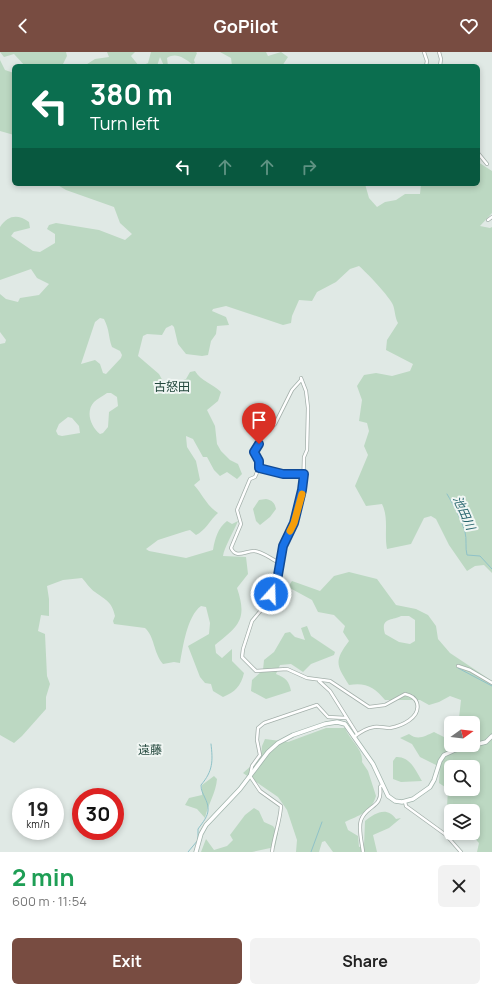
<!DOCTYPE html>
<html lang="en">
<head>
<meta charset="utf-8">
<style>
  :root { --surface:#fff; --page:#f2f2f2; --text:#222; --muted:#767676; --accent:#784c41 }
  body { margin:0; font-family:Manrope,"Noto Sans JP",sans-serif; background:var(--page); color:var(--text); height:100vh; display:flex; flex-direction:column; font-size:15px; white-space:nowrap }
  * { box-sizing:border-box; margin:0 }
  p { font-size:13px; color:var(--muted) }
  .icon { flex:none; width:22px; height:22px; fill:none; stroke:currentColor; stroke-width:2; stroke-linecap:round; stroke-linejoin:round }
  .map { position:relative; height:800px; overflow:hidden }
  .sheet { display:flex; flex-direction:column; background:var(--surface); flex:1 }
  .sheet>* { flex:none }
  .banner { position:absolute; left:12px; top:12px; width:468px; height:122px; border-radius:6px; box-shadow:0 2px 6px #0003; background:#0b6e4f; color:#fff; overflow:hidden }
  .needle { width:26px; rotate:75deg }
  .controls { position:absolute; left:444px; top:664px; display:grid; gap:8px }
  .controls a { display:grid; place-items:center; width:36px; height:36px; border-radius:6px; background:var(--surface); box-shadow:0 2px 6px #0003; font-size:20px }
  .speed { position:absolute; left:12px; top:736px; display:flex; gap:8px; font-size:20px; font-weight:700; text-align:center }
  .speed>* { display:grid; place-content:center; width:52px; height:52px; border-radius:50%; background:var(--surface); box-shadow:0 2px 6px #0003; line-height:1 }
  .speed small { font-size:10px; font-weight:400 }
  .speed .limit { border:6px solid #d22; background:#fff; color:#111 }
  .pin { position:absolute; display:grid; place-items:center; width:34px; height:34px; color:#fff; margin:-41px -17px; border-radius:50% 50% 50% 0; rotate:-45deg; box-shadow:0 0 4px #0007 }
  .pin .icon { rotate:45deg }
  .me { position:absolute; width:44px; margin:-22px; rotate:20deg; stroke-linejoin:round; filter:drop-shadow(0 0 3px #0008) }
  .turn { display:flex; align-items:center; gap:14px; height:84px; padding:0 12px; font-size:18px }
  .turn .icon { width:52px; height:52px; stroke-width:2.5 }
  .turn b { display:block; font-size:28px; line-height:34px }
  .lanes { display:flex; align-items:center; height:38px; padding:0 12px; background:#0003; justify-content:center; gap:20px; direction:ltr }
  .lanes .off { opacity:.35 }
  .round { display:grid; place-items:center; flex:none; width:42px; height:42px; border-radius:6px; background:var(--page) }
  .summary { display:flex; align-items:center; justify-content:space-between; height:68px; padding:0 12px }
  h1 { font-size:24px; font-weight:700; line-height:30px; color:#1e9e55 }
  .primary-button { display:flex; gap:8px; margin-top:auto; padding:8px 12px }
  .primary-button a { flex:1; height:46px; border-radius:6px; background:var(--accent); color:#fff; font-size:16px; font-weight:700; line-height:46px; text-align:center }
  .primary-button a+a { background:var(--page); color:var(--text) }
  header { display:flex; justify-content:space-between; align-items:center; height:52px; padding:0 12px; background:var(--accent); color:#fff; font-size:18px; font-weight:700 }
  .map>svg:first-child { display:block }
</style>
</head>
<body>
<header><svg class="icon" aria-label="back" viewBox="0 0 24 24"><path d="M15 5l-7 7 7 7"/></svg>GoPilot<svg class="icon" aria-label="heart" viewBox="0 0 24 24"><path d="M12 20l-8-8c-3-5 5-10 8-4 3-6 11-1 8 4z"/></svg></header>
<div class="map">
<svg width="492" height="800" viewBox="0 0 492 800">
  <rect width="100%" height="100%" fill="#e0e9e5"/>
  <!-- green -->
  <path fill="#bcd8c2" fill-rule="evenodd" d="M0,0H66L67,4L62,14H25L14,2L4,5Z
    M107,0H135L131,4L139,14H84L95,7L109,5Z
    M151,0H196L197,1L194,8L195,11L192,12C184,6 176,0 167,6L168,14H164L160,5L157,14H141L148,11Z
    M220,0H266L268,4L281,0L288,5L282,14H232L231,6Z
    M0,8L5,18L14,21V83L0,79Z
    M478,110L492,119V161L480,174L490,176L492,175V521L484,513L475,514L467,519L449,493L436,467L431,464L424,466L411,492L387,497C384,482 389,466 382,452L366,454L355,434L368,403L364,394L369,379L367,371L359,369L362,348L357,334L364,323L376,321L392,324L410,319L413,312L386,298L387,288L398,271C395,266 395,258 393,253C390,245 366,220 359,214L350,217L336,230L317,240L312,249L299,248L292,264L291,271L283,273L226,254L213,257L212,259L226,265L229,273L217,274L216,282L211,289L208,303L202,304L186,302L178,292L174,275L172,273L166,276L162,283L147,282L143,284L138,304L159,322L170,342L178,337L180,329L186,327L190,320L195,319C201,329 213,332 221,340L218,349L207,358L215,374L217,392L221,399L230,408L238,412L242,422L237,427L227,420L220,424L214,418L207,405H203L193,387L186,384L187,395L196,409L200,428L194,433C203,443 207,454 218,461C210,468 205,479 196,483L190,478L186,479L158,488L146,497L149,499L186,506L213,498C215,486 218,476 227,469L232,472L238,469C234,479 224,496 223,504L246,505L248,522L237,536C248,568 238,574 215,593L216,601L222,606L232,597V609L244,621C241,634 235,640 223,645L213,639L211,632L205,631L200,625L188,594L209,582L210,571L206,555L201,554C187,564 183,595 180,611L174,610L163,612C153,600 155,585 145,576L114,572L113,569L115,564C112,550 106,548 95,540C90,537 86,530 82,526L63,528L47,534L49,547V564L41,563L38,579L45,582L47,624L50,632L46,645V657L22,684L14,691L0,683V292L5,291L6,288L0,280V242L6,247L18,250L20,246L39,243L49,232L37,226L31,217L0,228V175C8,163 18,162 29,170L30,176L14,180L11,184L33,199L40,200L55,191V182L47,177L49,173L56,171L99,178L125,188L132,182L120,171L114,155L66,138L56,132H365L369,146L377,155L385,150L396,148L405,142H420L421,132H478ZM100,266L104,267C110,279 108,284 112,295L120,299L122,303L121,306L106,322L103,321L100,312L95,308L81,312L95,270ZM107,341H111L117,345L118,354L109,360L108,375L103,381L100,382C91,375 85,360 94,350C97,347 103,344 107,341ZM68,365L72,366L79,374L80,381L62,384L58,383L56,379L59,372Z
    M266,447C272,448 275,451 276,457L270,465L260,473L256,469L253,457L259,448Z
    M349,520L377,527L396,553L416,557L428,563L436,574L438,587L450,601L492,629V800H477L479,791C470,782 473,772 473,759H461L447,755L448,737L439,731L440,715L420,705L412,692L400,686L409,682C418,689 425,684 434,680L446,686L451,685V693H473V671H462L459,666L461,648L450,644L439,650L429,653L420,648H385C375,635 365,630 349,633C336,613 334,609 349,589L343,580L345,574L334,563L318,560L312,548L288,535L292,529L320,539L334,524ZM401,564H409L415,568V589L410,592L399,590L385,582C380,565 392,569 401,564ZM451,715H473V737H451Z
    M307,574L311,584L335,600L334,603L311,612L303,620L291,612L280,613L276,622C286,626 289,629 291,639L266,647L251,639L252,628L263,618L264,608L274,600L285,581L290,580L295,585L305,588L301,576Z
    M326,676H345C349,687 364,698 362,710L368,719L376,744C371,761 359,763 345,770L348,778L358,784L359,795L364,794L365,769C375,761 387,754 396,767L401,766L389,776L373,783L377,800H333L325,789L322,790L319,800H296L297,788L287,758L278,745L243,721L261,705L262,694L265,687L288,690Z
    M396,705C410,704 416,719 422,729L401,730L393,727V709Z
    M214,724L217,727C216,741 208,752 205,766L197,757L185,753L189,746L202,743V733Z
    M254,756L259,759L264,770L273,774L278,781L275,795L252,800H201L206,787L214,798L227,794L233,788L230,783L245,763Z"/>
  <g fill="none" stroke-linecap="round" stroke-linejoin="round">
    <!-- stream -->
    <path stroke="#8fc2c8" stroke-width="1" d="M447,442C454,454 461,467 465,480C467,487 465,496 467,503L480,504L492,517
      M458,616L492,634
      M188,800L198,788V777C206,766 212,760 205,746C203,741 201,739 201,733C213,719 213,709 211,692
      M311,800L322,770"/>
    <defs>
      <path id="street" d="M424,0L427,9L426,14
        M439,0L441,7L440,14
        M478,101L487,112
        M488,168L492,165
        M301,326L306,339L308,356L307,398L304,405L303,438L294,471L283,494L275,534L267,551L252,569L243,597L242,605L256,619L287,617L307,626L330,629L369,655L385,653L405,642C410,643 415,645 417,651C421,666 401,674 390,676C384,676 379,674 374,675C367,676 359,681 354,685
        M259,416L283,421L304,422
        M280,511C272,508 262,499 254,499C245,499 236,507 231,496L241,472L237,458L250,427L255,425C261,412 258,412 254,400L261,385L275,372L292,338L301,328
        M458,614L470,618L492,631
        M319,629L330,639L357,682
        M405,750L406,754L446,783L461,800
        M272,800C274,784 280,770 281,754L260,739L250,724L252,714L260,703L257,688L258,676L264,671L317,653L328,665L346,666
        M363,800C362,791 358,777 361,768C367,752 383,757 380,735L382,733"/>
      <path id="secondary" d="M196,800L201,782L206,773L240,737L268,700L278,691L293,683L325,672L337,670L345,672L373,712L388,744L395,749L402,750L413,747L430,735L434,728L440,709L444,703L455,698L486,690L492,684"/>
    </defs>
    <!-- street casing -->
    <use href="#street" stroke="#a4b0ab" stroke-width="4"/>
    <!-- secondary casing -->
    <use href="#secondary" stroke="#a1b4ac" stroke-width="5"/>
    <!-- street -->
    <use href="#street" stroke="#fff" stroke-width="2.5"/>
    <!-- secondary -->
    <use href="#secondary" stroke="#fff" stroke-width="3.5"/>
  </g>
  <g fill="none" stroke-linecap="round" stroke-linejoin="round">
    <defs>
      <path id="route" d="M259,392L254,400L259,409V416L283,422H304L302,438L294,471L283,494L278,523L271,542"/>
    </defs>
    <!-- route casing -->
    <use href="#route" stroke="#114b97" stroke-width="10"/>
    <!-- route -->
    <use href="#route" stroke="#1a73e8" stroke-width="7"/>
    <!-- slow -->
    <path stroke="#f59e0b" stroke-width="7" d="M290,479L294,471L302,442"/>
  </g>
  <g text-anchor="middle" stroke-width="4" stroke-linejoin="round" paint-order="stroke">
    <!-- neighbourhood labels -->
    <g font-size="12" fill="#22473c" stroke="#f0f6f3">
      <text x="172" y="339">古怒田</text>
      <text x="150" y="702">遠藤</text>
    </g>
    <!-- water labels -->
    <g font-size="12" font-style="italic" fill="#25636c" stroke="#f0f6f3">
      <text transform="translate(464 461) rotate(66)" y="4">池田川</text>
    </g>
  </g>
</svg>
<div class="controls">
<a><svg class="needle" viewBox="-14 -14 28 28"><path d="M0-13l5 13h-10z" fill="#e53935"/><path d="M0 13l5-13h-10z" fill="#767676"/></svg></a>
<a><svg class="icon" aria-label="search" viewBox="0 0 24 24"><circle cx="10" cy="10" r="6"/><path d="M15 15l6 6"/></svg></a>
<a><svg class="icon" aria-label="layers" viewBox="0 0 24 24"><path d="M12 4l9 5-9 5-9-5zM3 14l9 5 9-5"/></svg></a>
</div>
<div class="speed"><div>19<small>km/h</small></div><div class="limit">30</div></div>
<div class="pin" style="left:259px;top:392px;background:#d93025"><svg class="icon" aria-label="arrive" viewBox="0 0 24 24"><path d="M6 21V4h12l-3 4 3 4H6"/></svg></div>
<svg class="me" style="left:271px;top:542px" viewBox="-20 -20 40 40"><circle r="17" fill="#1a73e8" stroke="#fff" stroke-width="3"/><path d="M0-11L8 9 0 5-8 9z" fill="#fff"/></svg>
<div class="banner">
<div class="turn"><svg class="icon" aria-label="left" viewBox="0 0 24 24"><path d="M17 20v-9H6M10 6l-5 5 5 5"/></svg><div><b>380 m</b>Turn left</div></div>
<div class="lanes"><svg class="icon" aria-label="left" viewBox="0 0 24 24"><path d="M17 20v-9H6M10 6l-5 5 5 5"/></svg><svg class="icon off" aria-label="ahead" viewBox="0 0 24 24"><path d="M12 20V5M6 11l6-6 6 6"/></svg><svg class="icon off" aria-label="ahead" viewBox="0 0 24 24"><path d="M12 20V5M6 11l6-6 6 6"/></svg><svg class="icon off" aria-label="right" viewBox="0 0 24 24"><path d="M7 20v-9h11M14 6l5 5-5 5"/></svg></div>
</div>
</div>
<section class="sheet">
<div class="summary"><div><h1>2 min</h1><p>600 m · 11:54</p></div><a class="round"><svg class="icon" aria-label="close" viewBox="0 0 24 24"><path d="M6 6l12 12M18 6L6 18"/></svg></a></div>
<div class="primary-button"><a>Exit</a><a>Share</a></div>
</section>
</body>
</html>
